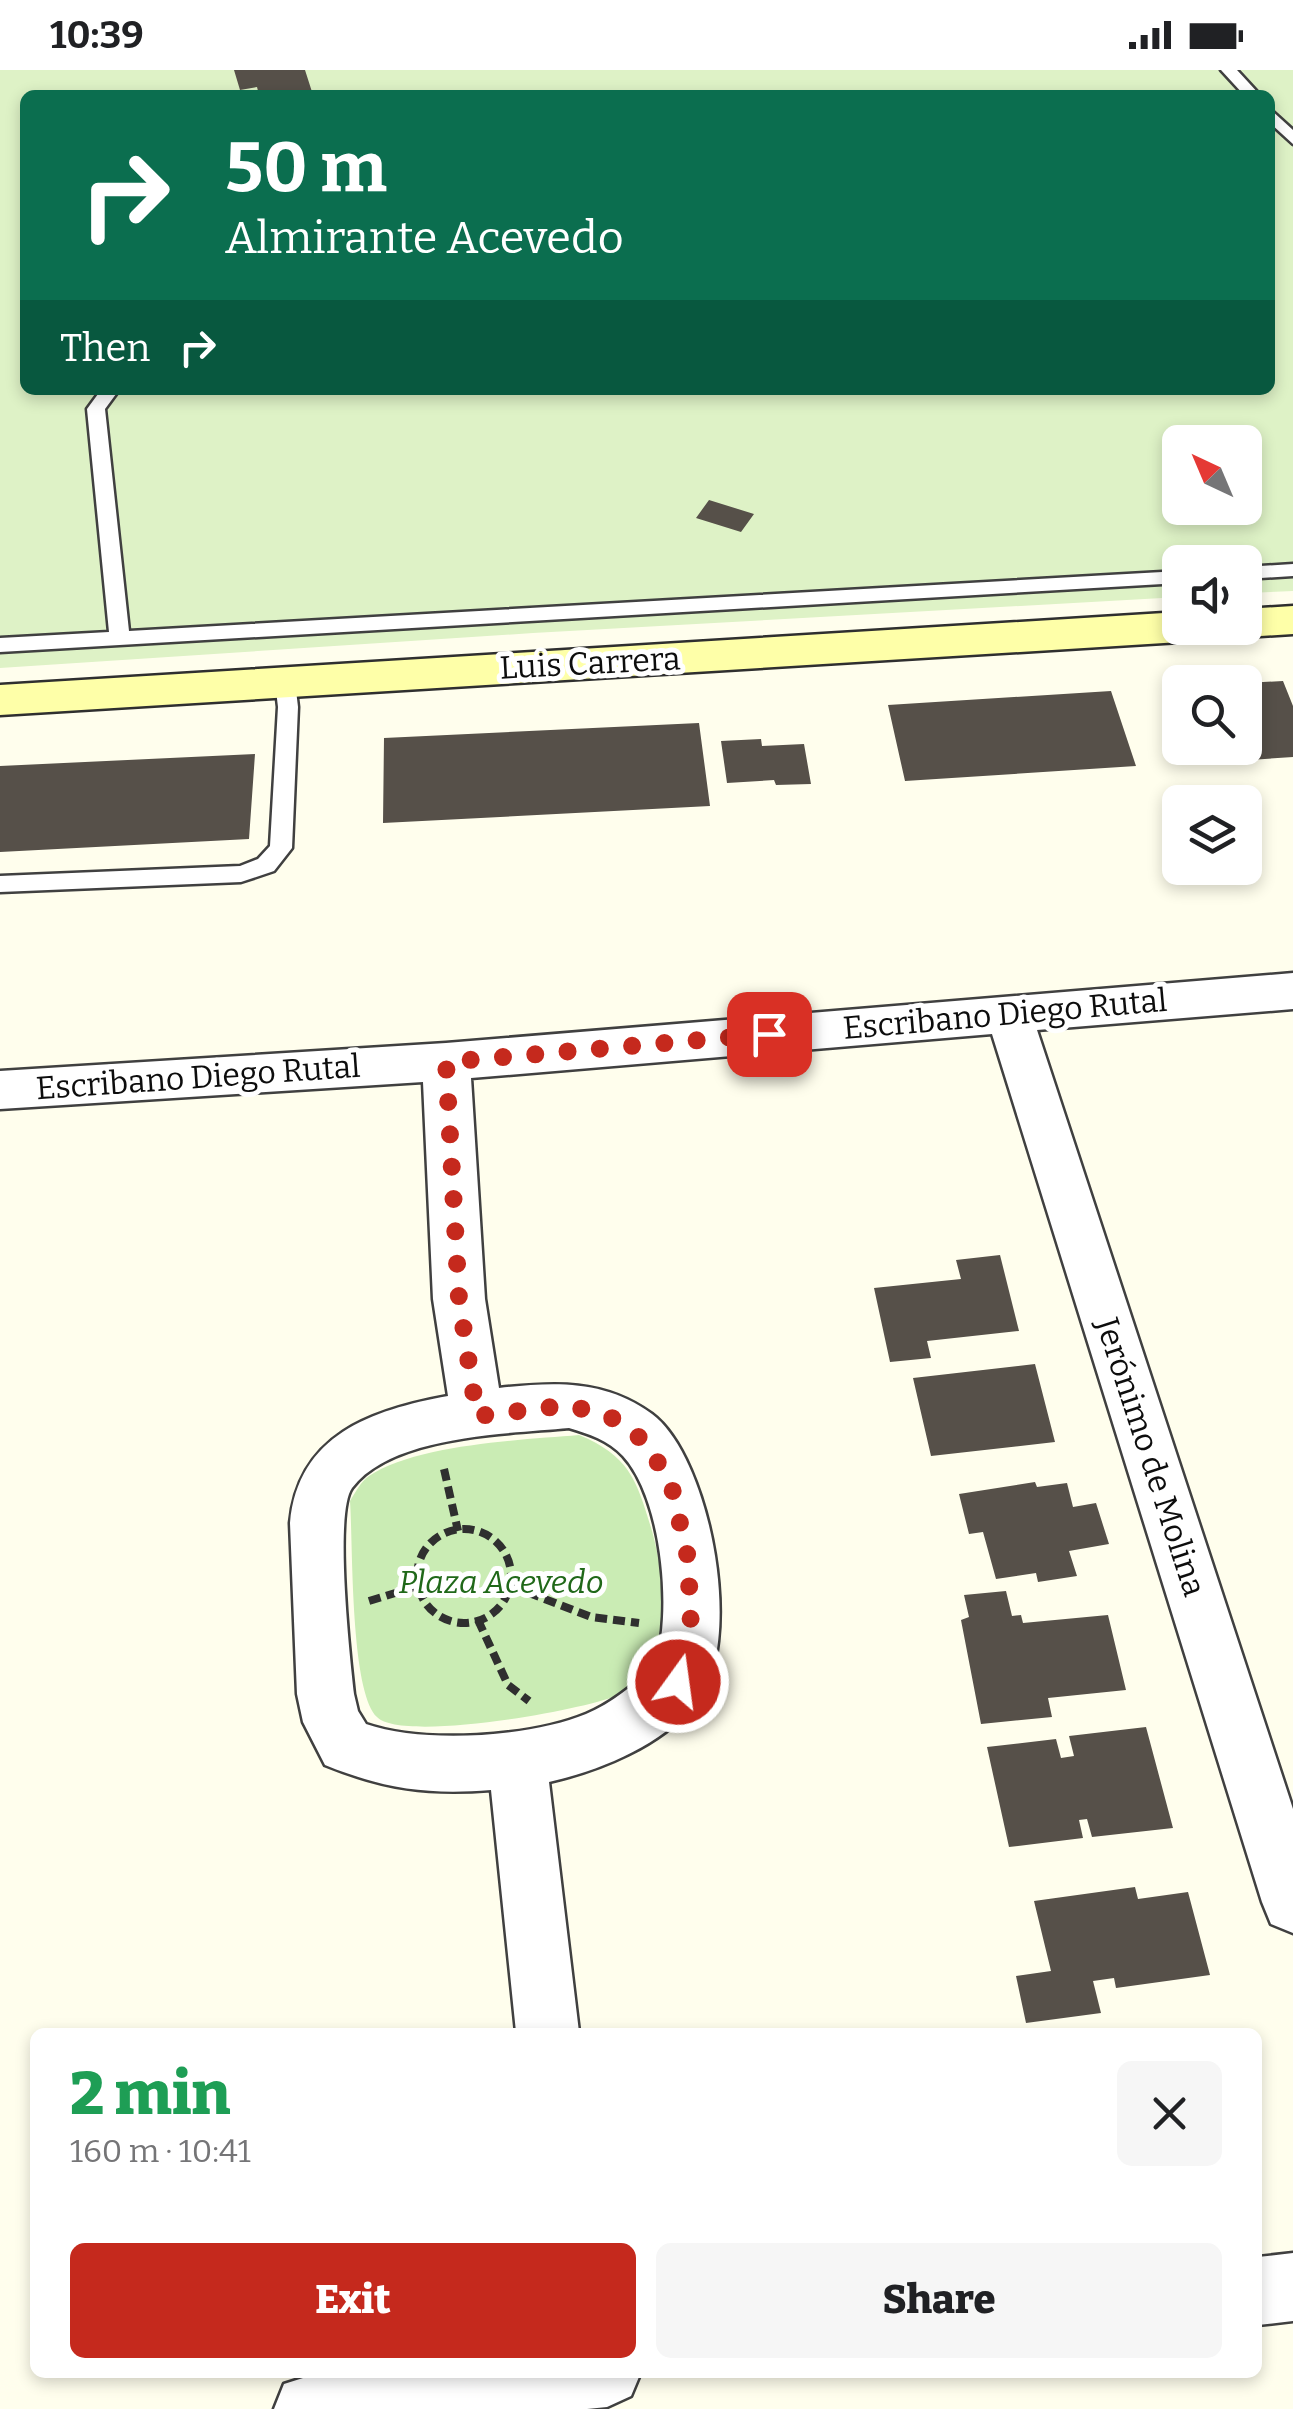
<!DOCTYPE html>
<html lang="en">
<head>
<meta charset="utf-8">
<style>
  :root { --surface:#fff; --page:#f6f6f6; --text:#202124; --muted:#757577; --accent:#c5291d }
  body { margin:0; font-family:Bitter,serif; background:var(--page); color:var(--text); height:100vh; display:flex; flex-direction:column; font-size:38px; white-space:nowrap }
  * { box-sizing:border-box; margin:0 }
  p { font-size:32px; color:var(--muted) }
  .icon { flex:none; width:55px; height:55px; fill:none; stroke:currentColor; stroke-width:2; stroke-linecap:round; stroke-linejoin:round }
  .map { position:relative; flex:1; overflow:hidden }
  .sheet { position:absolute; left:30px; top:1958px; width:1232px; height:350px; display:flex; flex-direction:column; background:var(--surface); border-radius:15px; box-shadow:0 5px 15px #0003 }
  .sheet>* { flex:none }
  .top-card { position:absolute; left:20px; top:20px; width:1255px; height:305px; border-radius:15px; box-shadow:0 5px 15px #0003; background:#0b6e4f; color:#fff; overflow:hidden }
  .needle { width:65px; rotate:316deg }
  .fabs { position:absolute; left:1162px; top:355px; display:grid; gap:20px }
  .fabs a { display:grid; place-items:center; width:100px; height:100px; border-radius:15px; background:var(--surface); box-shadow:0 5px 15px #0003; font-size:50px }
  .pin { position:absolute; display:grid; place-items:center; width:85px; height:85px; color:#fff; margin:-42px; border-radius:20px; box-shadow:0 5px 15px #0006 }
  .me { position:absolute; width:110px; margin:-55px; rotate:14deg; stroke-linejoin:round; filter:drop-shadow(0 0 8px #0008) }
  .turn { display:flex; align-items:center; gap:35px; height:210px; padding:0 40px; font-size:45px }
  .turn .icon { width:130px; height:130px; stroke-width:2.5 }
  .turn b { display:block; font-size:70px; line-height:85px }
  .then { display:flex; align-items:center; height:95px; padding:0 40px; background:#0003; gap:20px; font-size:38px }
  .round { display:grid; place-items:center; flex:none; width:105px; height:105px; border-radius:15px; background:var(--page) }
  .summary { display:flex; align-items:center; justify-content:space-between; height:170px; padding:0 40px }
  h1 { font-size:60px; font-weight:800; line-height:75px; color:#1e9e55 }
  .cta { display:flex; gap:20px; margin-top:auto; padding:20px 40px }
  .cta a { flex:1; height:115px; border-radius:15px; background:var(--accent); color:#fff; font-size:40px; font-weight:800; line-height:115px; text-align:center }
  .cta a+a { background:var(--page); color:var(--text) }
  .status { display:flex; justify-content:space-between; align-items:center; height:70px; padding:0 50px; background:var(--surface); direction:ltr }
  .status svg { height:28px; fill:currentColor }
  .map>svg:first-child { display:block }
</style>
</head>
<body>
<div class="status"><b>10:39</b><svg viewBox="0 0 49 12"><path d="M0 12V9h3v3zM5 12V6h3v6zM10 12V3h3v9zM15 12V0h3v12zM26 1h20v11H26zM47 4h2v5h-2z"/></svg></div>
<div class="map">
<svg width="1293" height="2339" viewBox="0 0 1293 2339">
  <rect width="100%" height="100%" fill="#fffeed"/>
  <!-- green -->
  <path fill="#caecb4" d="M579,1365C630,1386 637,1411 652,1461C658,1482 671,1547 668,1566C665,1586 639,1616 621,1624C587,1640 402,1673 377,1647C350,1621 353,1474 350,1431C355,1423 361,1411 369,1406C417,1374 521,1370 579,1365Z"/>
  <!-- pitch -->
  <path fill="#def2c6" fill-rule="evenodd" d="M0,0H1293V521L1245,523V492H1180V527L533,563L0,598ZM25,25H1270V320H25ZM1180,372H1245V438H1180Z"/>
  <!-- building -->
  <path fill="#565049" d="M234,0H305L313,25H259L257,17L240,20Z
    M709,430L754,444L741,462L696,448Z
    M1283,611L1293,636V687L1206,693L1201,678H1245V613Z
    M1111,621L1136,696L905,711L888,635Z
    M699,653L710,736L383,753L384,668Z
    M761,669L762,676L804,674L811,714L776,715L774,710L727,713L721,671Z
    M255,684L249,769L0,782V696Z
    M1000,1185L1019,1261L927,1271L931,1288L890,1292L874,1218L961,1209L956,1190Z
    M1035,1294L1055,1372L931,1386L913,1308Z
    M1035,1412L1037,1417L1067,1413L1073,1437L1096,1433L1109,1474L1069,1481L1077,1506L1038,1512L1036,1503L996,1509L983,1462L969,1464L959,1424Z
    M1006,1521L1012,1546L1021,1545L1023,1553L1108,1545L1126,1620L1048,1628L1052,1647L981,1654L961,1550L969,1547L964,1525Z
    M1146,1657L1173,1758L1092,1767L1087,1749L1079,1750L1083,1768L1009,1777L987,1677L1056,1669L1061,1688L1074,1686L1069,1666Z
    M1135,1817L1138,1829L1188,1822L1210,1905L1116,1918L1114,1908L1093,1911L1101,1943L1026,1953L1016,1906L1051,1901L1034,1831Z"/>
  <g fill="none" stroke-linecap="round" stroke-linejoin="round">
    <defs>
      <path id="lane" d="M1221,0H1237L1260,25H1244Z
        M1270,39L1293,60V74L1270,53Z
        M101,320H119L105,339L129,561L1180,501V513L0,582V568L109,562L87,339Z
        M1293,494V506L1245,509V497Z
        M285,605L295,612L298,637L292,778L274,801L241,812L0,822V806L240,796L258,789L270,776L278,637L275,612Z"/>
      <path id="street" d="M1293,903V939L1037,960L1293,1739V1863L1271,1854L1262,1832L992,964L471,1008L485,1229L499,1318C554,1312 604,1309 652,1344C711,1388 746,1577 695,1635C659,1676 602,1700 549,1712L579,1962H516L491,1720C428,1725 384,1719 325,1695L303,1652L297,1624L290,1453C298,1365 371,1340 448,1326L433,1229L423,1012L0,1039V1001L446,973ZM569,1358C589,1364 608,1370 623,1386C662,1428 673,1543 655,1595C635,1614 612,1633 586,1644C530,1667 424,1674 366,1654L358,1641L354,1624C350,1589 334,1443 352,1418C392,1365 508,1364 569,1358Z
        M1293,2183V2251L1258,2255V2187Z
        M322,2302H641L631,2326L607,2337L587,2339H274L284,2314Z"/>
      <path id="secondary" d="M1293,536V564L1245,567L1230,563L1226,558H1245V539Z
        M1180,542V558H1202L1195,567L1180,572L0,645V615Z"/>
    </defs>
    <!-- lane casing -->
    <use href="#lane" stroke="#404040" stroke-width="5"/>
    <!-- street casing -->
    <use href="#street" stroke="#404040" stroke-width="5"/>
    <!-- secondary casing -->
    <use href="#secondary" stroke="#2f2f2f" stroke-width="5"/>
    <!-- path -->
    <path stroke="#2f2f2f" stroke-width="8" stroke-dasharray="12 6" stroke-linecap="butt" d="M444,1399L458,1461
      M417 1506a47 47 0 1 1 94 0a47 47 0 1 1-94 0Z
      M511,1516L591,1547L639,1553
      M369,1531L415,1517
      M478,1550L508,1615L529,1631"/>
    <!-- lane -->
    <use href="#lane" fill="#fff" fill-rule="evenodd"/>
    <!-- street -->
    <use href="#street" fill="#fff" fill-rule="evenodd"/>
    <!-- secondary -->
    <use href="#secondary" fill="#feffa8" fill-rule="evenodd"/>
  </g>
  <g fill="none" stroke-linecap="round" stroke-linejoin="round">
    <!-- route -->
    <path stroke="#c5291d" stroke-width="18" stroke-dasharray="0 32.4" d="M678,1612L691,1558L688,1488L672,1418L647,1373L612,1348L569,1335L477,1346L459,1229L446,992L769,964"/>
  </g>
  <g text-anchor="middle" stroke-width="10" stroke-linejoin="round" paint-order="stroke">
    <!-- street labels -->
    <g font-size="32" fill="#0d0d0d" stroke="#fff">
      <text transform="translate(590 593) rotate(-3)" y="11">Luis Carrera</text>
      <text transform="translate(1005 944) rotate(-5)" y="11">Escribano Diego Rutal</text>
      <text transform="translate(198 1007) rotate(-4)" y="11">Escribano Diego Rutal</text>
      <text transform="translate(1151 1387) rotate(72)" y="11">Jerónimo de Molina</text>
    </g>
    <!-- park labels -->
    <g font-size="32" font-style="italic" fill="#206819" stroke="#fff">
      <text x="501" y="1523">Plaza Acevedo</text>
    </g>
  </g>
</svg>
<div class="fabs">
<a><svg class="needle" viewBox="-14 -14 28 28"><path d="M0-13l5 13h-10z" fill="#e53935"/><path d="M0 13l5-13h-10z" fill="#757577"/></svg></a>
<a><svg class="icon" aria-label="sound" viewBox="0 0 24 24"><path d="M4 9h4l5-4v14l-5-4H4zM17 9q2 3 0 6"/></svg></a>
<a><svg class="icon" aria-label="search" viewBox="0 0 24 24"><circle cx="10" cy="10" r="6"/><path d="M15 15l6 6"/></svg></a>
<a><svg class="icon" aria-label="layers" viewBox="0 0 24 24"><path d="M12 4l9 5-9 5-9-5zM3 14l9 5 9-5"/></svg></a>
</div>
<div class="pin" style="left:769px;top:964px;background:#d93025"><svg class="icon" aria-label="arrive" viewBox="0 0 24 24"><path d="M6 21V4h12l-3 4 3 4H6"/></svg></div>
<svg class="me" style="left:678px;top:1612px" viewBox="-20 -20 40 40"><circle r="17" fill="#c5291d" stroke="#fff" stroke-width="3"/><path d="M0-11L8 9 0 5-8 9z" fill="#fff"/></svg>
<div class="top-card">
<div class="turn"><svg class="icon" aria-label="right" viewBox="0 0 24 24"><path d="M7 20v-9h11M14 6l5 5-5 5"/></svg><div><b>50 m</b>Almirante Acevedo</div></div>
<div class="then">Then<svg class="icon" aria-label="right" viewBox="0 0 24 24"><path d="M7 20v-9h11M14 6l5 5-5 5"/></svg></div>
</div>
<section class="sheet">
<div class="summary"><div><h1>2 min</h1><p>160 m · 10:41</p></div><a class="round"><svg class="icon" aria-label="close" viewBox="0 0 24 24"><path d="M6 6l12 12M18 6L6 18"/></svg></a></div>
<div class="cta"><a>Exit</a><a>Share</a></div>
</section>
</div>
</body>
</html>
